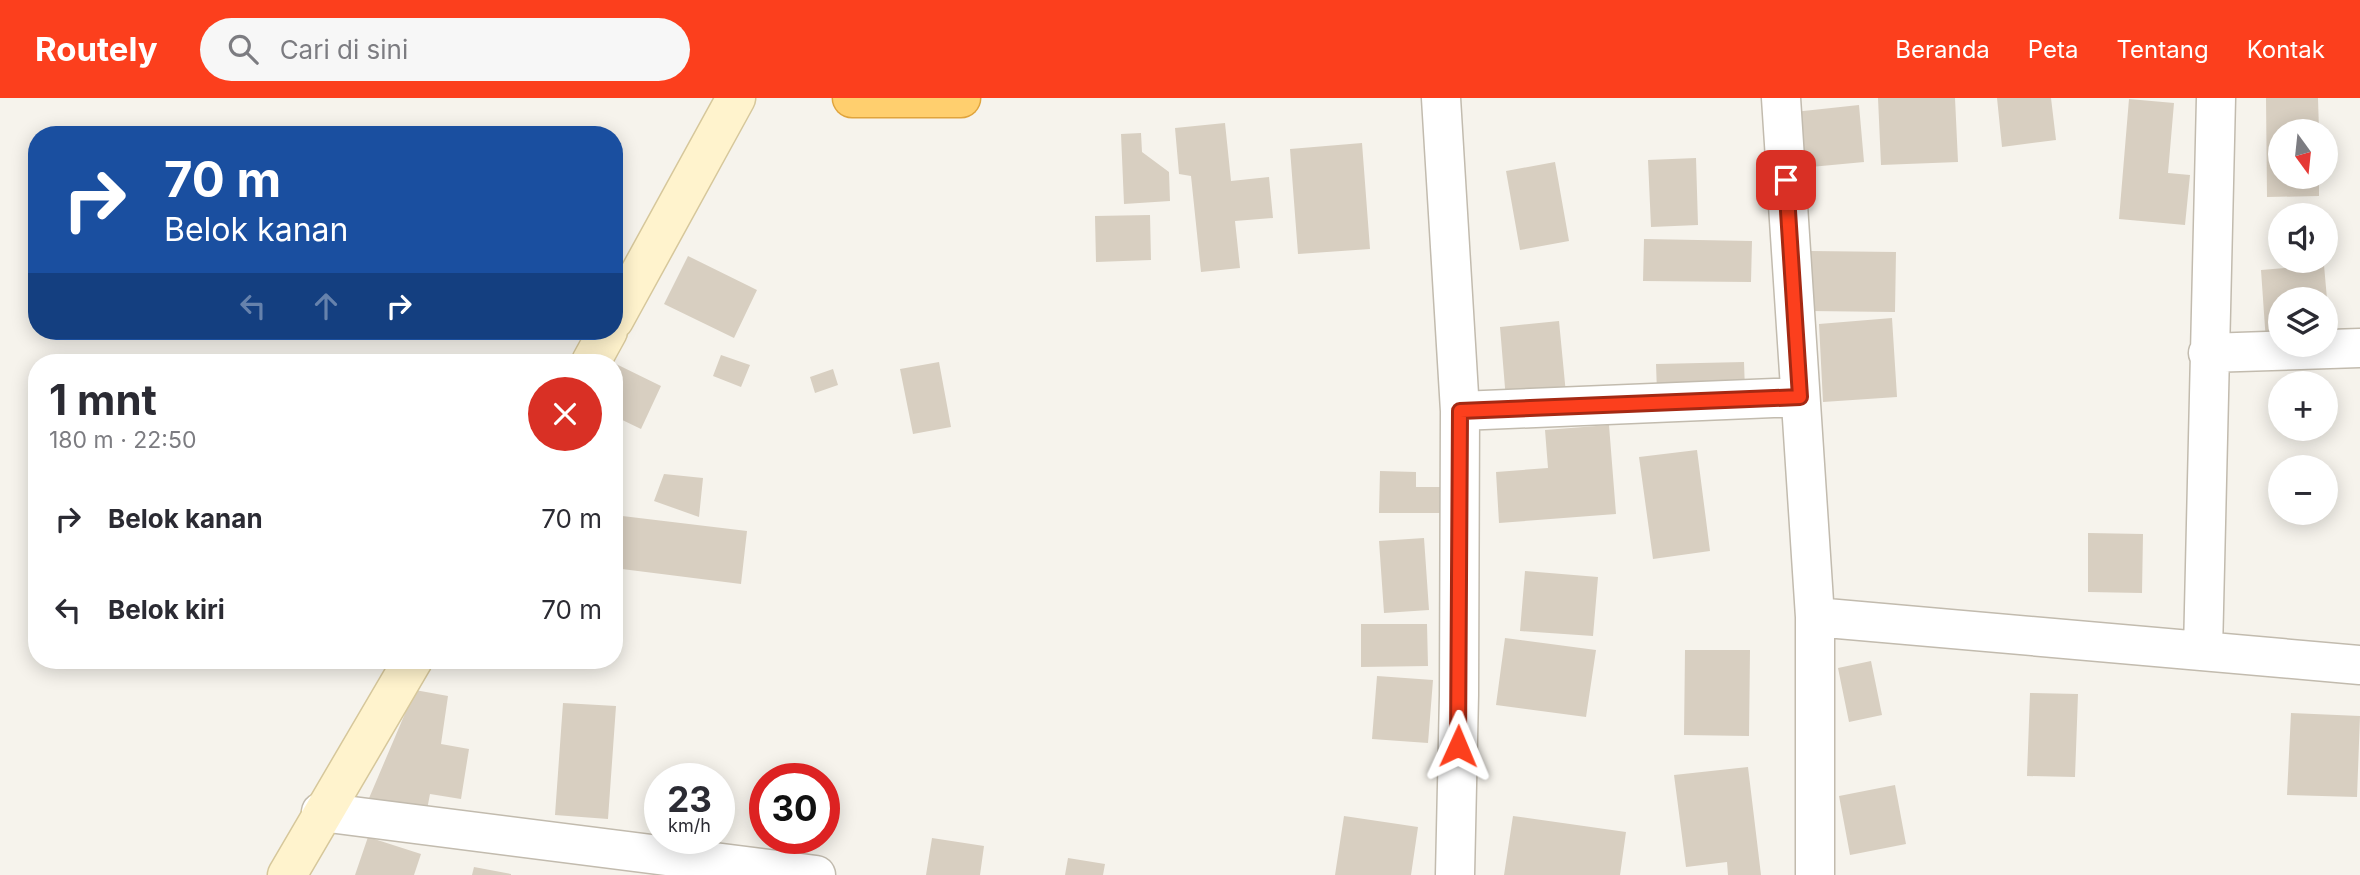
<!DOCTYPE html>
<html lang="id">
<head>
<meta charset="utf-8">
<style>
  :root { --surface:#fff; --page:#f7f7f7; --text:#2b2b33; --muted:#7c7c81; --accent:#fc3f1d }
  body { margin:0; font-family:Inter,sans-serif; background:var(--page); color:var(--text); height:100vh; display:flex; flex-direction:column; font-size:26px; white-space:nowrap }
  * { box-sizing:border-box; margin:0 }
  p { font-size:23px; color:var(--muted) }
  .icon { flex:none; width:38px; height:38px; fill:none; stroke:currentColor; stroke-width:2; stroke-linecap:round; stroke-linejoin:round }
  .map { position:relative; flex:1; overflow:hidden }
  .sheet { position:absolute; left:28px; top:256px; width:595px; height:315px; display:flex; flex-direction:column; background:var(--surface); border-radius:28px; box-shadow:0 4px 18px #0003 }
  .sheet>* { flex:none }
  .guide { position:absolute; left:28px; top:28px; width:595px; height:214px; border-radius:28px; box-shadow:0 4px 18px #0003; background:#1a4fa0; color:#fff; overflow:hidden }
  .needle { width:46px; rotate:165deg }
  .fabs { position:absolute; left:2268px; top:21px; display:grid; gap:14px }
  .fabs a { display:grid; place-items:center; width:70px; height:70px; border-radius:50%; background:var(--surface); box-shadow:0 4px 18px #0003; font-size:35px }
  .speed { position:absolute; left:644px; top:665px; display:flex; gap:14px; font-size:35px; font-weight:700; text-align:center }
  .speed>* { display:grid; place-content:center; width:91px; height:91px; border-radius:50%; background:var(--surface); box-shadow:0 4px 18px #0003; line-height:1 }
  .speed small { font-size:18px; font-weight:400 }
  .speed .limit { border:10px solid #d22; background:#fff; color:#111 }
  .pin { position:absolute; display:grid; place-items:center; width:60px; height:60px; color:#fff; margin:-30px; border-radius:14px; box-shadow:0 4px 10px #0006 }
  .me { position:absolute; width:77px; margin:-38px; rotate:1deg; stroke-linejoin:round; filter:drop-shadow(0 0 5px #0008) }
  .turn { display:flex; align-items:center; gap:24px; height:147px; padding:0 21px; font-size:32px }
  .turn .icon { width:91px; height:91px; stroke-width:2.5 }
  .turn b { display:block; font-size:49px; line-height:60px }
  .lanes { display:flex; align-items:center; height:66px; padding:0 21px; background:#0003; justify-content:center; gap:35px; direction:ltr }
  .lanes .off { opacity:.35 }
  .round { display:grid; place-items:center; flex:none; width:74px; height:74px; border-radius:37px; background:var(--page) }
  .headline { display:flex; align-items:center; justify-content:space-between; height:119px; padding:0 21px }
  h1 { font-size:42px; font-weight:700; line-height:52px }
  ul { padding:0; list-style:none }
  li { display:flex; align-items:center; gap:21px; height:91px; padding:0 21px }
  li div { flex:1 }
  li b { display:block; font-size:26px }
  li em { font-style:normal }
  header { display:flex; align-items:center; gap:42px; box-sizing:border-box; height:98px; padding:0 35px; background:var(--accent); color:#fff }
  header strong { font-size:33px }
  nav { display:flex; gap:38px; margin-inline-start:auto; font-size:24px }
  .search { width:490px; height:63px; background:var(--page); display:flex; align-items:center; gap:18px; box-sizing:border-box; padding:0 24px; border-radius:38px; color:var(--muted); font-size:26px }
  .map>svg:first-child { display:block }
</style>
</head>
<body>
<header>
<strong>Routely</strong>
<div class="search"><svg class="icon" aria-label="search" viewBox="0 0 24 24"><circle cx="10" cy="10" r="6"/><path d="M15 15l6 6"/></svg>Cari di sini</div>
<nav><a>Beranda</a><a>Peta</a><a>Tentang</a><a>Kontak</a></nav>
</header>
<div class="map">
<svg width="2360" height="777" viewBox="0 0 2360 777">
  <rect width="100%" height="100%" fill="#f6f3ec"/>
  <!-- building -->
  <path fill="#d8cfc1" d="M1878,0H1955L1958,64L1881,67Z
    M1997,0H2051L2056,42L2002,49Z
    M2266,0H2318L2319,33H2280V79H2319V98L2267,99Z
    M2129,1L2174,5L2168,75L2190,77L2185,127L2119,121Z
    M1859,7L1864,64L1800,70L1794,14Z
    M1225,25L1231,83L1269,79L1273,120L1235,123L1240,170L1201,174L1191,78L1179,76L1175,30Z
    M1141,35L1142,54L1169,74L1170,103L1124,106L1121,36Z
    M1362,45L1370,151L1298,156L1290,51Z
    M1696,60L1698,127L1651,129L1648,62Z
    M1555,64L1569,143L1520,152L1506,73Z
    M1150,117L1151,162L1096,164L1095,118Z
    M1644,141L1752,143L1751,184L1643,183Z
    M1811,153L1896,154L1895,214L1810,213Z
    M688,158L757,192L734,240L664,206Z
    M2324,167L2327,201H2280V243L2266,244L2261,172Z
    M1892,220L1897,299L1823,304L1819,226Z
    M1559,223L1566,296L1506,302L1500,229Z
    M721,257L750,267L741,289L713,278Z
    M939,264L951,329L913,336L900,271Z
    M1744,264L1745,293L1657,294L1656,266Z
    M614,265L661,288L641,331L614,318Z
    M833,271L838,287L815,295L810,279Z
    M1609,327L1616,416L1499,425L1496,374L1548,370L1545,332Z
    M1697,352L1710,453L1653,461L1639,359Z
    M1380,373L1416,374V389H1448V415H1379Z
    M664,376L703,380L699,419L654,403Z
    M614,417L747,433L741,486L614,470Z
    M2088,435L2143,436L2142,495L2088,494Z
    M1424,440L1429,512L1384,515L1379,443Z
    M1525,473L1598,479L1593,538L1520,533Z
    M1361,526H1427L1428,568L1361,569Z
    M1505,540L1596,552L1586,619L1496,607Z
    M1685,552H1750L1749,638L1684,637Z
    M1871,563L1882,617L1849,624L1838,570Z
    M1377,578L1433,582L1428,645L1372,641Z
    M415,592L448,598L441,646L469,651L461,701L430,696L425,722L364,712Z
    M2030,595L2078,596L2075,679L2027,678Z
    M563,605L616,608L608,721L555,717Z
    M2291,615L2360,618L2357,699L2287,697Z
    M1748,669L1761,777H1728L1727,764L1686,769L1674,677Z
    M1895,687L1906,746L1850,757L1839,698Z
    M1344,718L1418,729L1411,777H1335Z
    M1513,718L1626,734L1620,777H1504Z
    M368,739L421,756L414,777H355Z
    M932,740L984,748L980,777H926Z
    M1068,760L1105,766L1103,777H1065Z
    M474,769L511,776V777H472Z"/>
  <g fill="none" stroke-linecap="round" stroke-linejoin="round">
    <defs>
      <path id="street" d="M1441,0L1460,313L1459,597L1455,777
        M1781,0L1815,519V777
        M2208,255L2360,250
        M1460,313L1800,299
        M1815,519L2360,567
        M2203,553L2216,0
        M321,714L816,777"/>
      <path id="secondary" d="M614,222L736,0
        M591,264L608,233
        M287,777L413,562"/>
      <path id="highway" d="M852,0H961"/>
    </defs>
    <!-- street casing -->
    <use href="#street" stroke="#c2bbae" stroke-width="41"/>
    <!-- secondary casing -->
    <use href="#secondary" stroke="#d6c79b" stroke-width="41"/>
    <!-- highway casing -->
    <use href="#highway" stroke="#e0a43c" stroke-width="41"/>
    <!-- street -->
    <use href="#street" stroke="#fff" stroke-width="38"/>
    <!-- secondary -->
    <use href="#secondary" stroke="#fff3cd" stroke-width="38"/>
    <!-- highway -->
    <use href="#highway" stroke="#ffcf6e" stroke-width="38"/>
  </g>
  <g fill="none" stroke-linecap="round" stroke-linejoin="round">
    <defs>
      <path id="route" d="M1458,648L1460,313L1800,299L1786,82"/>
    </defs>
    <!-- route casing -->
    <use href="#route" stroke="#a42913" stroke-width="18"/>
    <!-- route -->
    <use href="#route" stroke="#fc3f1d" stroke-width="12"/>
  </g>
</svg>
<div class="fabs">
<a><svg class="needle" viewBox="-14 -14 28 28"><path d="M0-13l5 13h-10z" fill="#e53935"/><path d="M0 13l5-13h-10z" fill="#7c7c81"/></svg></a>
<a><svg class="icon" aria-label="sound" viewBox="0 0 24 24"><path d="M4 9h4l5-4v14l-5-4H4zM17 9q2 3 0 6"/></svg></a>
<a><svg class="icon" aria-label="layers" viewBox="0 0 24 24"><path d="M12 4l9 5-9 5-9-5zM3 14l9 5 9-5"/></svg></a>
<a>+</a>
<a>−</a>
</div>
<div class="speed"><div>23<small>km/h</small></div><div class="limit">30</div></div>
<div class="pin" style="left:1786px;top:82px;background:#d93025"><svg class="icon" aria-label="arrive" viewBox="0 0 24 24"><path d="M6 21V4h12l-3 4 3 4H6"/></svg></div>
<svg class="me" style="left:1458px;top:648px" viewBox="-20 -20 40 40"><path d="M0-17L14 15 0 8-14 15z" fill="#fc3f1d" stroke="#fff" stroke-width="4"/></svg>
<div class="guide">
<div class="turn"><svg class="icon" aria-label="right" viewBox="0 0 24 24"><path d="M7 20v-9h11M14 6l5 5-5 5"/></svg><div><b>70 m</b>Belok kanan</div></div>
<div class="lanes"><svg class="icon off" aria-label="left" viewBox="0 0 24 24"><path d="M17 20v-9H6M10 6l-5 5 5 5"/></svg><svg class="icon off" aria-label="ahead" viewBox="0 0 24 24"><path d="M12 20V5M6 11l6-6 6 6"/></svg><svg class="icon" aria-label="right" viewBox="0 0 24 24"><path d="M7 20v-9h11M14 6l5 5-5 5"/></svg></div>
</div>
<section class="sheet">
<div class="headline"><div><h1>1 mnt</h1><p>180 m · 22:50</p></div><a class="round" style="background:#d93025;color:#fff"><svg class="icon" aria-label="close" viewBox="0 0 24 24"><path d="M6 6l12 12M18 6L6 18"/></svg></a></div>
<ul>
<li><svg class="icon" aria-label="right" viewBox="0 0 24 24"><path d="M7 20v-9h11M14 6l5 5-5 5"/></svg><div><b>Belok kanan</b></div><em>70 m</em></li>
<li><svg class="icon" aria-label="left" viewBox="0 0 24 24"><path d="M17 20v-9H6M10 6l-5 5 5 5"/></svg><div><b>Belok kiri</b></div><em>70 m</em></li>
</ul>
</section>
</div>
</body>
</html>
